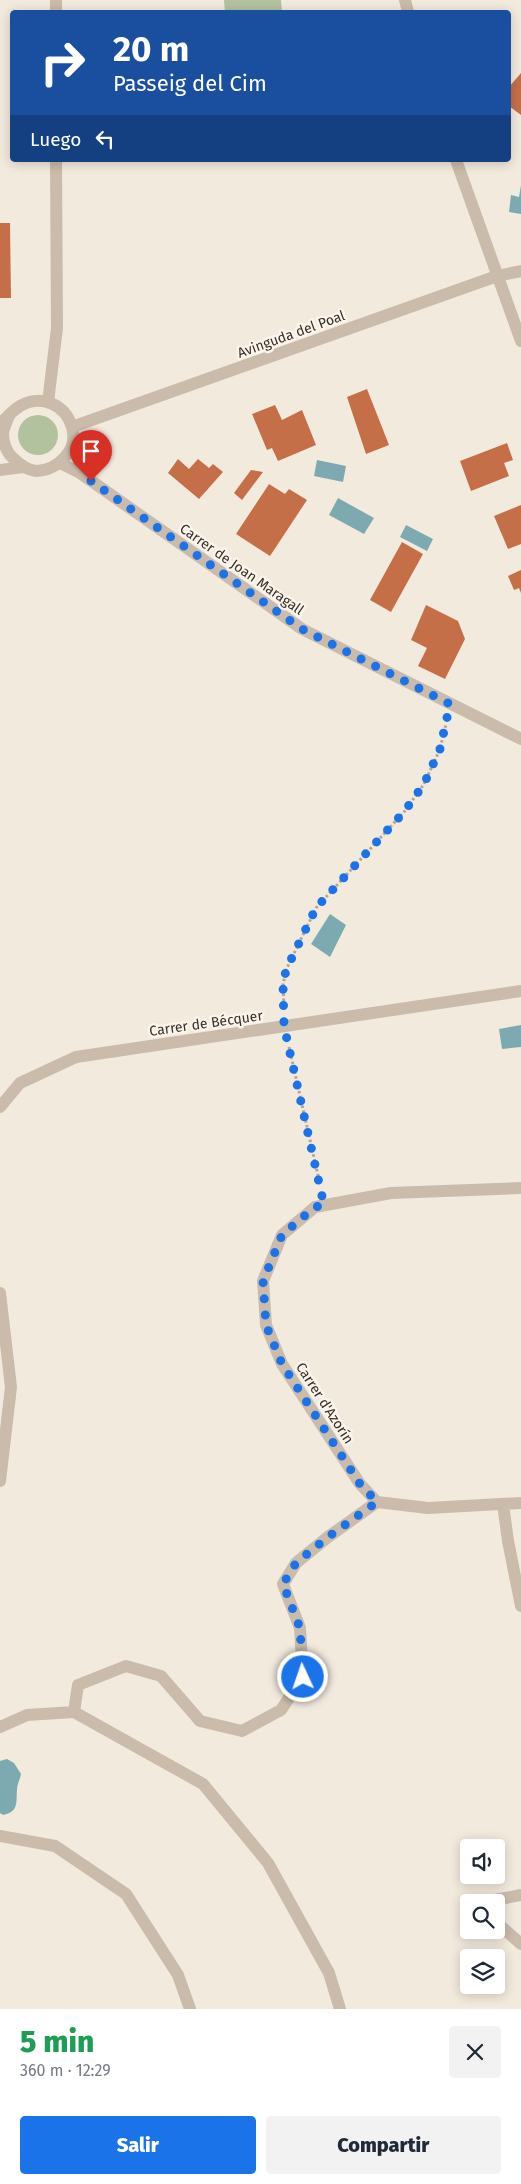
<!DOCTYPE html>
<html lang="es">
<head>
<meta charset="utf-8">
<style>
  :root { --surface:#fff; --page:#f2f2f3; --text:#1f2937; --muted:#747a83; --accent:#1a73e8 }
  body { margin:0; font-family:"Fira Sans",sans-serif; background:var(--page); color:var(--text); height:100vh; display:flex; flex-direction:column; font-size:19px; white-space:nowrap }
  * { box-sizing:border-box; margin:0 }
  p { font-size:16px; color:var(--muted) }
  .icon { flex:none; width:28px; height:28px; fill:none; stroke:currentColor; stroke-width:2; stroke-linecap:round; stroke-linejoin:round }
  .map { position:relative; height:2009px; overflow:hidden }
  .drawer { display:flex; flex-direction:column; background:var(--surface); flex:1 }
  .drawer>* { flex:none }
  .guide { position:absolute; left:10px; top:10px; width:501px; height:152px; border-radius:5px; box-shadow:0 2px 12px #0003; background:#1a4fa0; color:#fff; overflow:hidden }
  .fabs { position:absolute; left:460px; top:1839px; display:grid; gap:10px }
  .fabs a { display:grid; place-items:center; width:45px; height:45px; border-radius:5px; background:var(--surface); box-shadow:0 2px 12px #0003; font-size:25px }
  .pin { position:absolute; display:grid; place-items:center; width:42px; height:42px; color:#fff; margin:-51px -21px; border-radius:50% 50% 50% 0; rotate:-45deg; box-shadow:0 0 5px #0007 }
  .pin .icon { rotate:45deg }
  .me { position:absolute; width:55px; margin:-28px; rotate:357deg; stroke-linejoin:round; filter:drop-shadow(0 0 4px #0008) }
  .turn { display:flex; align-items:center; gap:18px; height:105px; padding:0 20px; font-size:22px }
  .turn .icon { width:65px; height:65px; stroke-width:2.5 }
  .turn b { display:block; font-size:35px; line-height:42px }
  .then { display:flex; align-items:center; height:48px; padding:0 20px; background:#0003; gap:10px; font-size:19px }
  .round { display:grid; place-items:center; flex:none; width:52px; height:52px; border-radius:5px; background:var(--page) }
  .headline { display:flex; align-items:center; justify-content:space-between; height:85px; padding:0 20px }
  h1 { font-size:30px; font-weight:800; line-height:38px; color:#1e9e55 }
  .action { display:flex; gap:10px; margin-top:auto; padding:10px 20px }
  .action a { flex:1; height:58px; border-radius:5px; background:var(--accent); color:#fff; font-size:20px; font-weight:800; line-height:58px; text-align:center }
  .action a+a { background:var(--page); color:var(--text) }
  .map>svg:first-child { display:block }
</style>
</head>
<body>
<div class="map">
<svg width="521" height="2009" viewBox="0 0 521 2009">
  <rect width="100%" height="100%" fill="#f3eade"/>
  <!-- green -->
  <path fill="#b3c29e" d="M224,0H281L282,12H225Z
    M18 435a20 20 0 1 1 40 0a20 20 0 1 1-40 0Z"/>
  <!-- water -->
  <path fill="#7daab0" d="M521,185V214L509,212L511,195L519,197Z
    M317,460L346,466L343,482L314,476Z
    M338,498L374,518L364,534L329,515Z
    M406,525L433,539L427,551L400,537Z
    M330,914L346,925L330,957L311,944Z
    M521,1025V1047L502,1049L499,1029Z
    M7,1759L14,1763L21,1774C20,1779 17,1785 17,1790C16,1802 19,1812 3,1815L0,1813V1761Z"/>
  <!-- building -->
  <path fill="#c56f49" d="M521,73V115L509,106V87Z
    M0,223H10L11,298H0Z
    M367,389L389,445L366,454L347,397Z
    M275,405L282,420L302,410L316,445L278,461L272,448L267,450L252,414Z
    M507,443L513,460L504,463L509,476L471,491L460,461Z
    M178,459L189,469L198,459L209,468L213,464L223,472L199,499L168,473Z
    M251,470L263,472L242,500L234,493Z
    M269,484L285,494L289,489L307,500L270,556L236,534Z
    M521,505V544L508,549L494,516Z
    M402,542L423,554L391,612L370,600Z
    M521,570V593L519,588L514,590L508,576Z
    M426,605L458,621L465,639L445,679L418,666L427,648L411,640Z"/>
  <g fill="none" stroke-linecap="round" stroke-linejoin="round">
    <!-- path -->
    <path stroke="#b7a594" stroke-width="3" stroke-dasharray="2.5 2.5" stroke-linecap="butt" d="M284,1006L283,985L286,970L316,908L404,812L424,784L440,749L446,724
      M289,1047L320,1184"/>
    <!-- minor -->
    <path stroke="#cbbbaa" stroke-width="12" d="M56,0V12
      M405,0L408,12
      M456,160L521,341
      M48,402L57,328L56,160
      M0,424C6,418 13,410 20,406C41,394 65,404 72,427C79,449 58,471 36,471C27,470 20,465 13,458C7,453 3,443 3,434C3,429 7,421 9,416
      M72,427L497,276L521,271
      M60,463L80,473L302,629L521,739
      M0,470L23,467
      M0,1107L20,1083L76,1057L521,991
      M0,1293L11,1387L0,1481
      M377,1502L360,1484L282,1364L266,1325L263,1281L282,1235L315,1207L391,1193L521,1188
      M503,1504L508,1541L521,1606
      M74,1712L78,1685L126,1666L161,1676L200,1721L242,1731L281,1710L303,1677L300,1628L283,1584L296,1563L328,1537L377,1502L428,1508L521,1503
      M74,1712L203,1784L268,1863L329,1973L340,2009
      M0,1727L27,1715L74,1712
      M0,1836L55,1846L126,1894L178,1975L190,2009
      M493,1902L495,1900L521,1895
      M496,1922L521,1944"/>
  </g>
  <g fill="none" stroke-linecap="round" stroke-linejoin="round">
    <!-- route -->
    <path stroke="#1a73e8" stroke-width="9" stroke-dasharray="0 16.2" d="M91,481L302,629L450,704L440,749L424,784L404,812L316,908L286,970L283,985L284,1026L324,1205L315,1207L282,1235L263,1281L266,1325L282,1364L360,1484L377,1502L328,1537L296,1563L283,1584L300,1628L303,1677"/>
  </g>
  <g text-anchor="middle" stroke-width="5" stroke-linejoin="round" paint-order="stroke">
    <!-- street labels -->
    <g font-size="14" fill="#382f29" stroke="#faf4eb">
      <text transform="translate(291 334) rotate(-20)" y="5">Avinguda del Poal</text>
      <text transform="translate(242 569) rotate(35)" y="5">Carrer de Joan Maragall</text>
      <text transform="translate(206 1023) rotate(-8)" y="5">Carrer de Bécquer</text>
      <text transform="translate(325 1403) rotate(57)" y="5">Carrer d'Azorín</text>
    </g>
  </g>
</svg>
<div class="fabs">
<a><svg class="icon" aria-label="sound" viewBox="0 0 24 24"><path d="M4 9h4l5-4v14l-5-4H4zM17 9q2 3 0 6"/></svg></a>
<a><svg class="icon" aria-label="search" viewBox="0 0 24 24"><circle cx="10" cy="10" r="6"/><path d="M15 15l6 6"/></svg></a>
<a><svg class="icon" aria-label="layers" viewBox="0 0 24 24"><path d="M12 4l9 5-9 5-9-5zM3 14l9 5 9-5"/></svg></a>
</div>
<div class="pin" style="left:91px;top:481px;background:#d93025"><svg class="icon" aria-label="arrive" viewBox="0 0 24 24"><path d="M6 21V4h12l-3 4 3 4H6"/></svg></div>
<svg class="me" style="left:303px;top:1677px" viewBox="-20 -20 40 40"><circle r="17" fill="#1a73e8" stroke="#fff" stroke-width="3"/><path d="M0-11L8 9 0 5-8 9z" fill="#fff"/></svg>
<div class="guide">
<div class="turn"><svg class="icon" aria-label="right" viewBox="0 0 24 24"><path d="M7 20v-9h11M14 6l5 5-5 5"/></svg><div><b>20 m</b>Passeig del Cim</div></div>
<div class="then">Luego<svg class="icon" aria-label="left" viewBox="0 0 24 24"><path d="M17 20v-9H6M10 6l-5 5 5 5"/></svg></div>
</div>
</div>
<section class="drawer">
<div class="headline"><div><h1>5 min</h1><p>360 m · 12:29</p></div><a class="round"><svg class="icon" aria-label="close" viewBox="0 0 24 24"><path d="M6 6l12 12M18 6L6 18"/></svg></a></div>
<div class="action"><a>Salir</a><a>Compartir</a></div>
</section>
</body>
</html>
